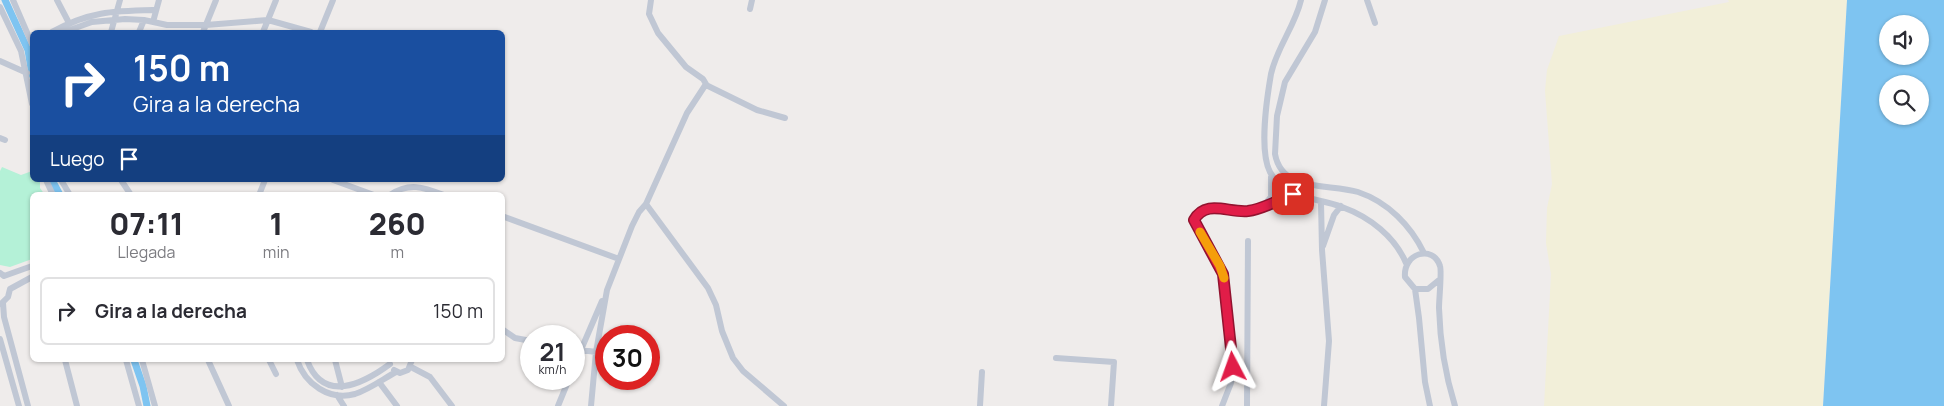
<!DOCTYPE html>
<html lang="es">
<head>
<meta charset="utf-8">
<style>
  :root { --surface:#fff; --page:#f2f2f3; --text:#2b2b33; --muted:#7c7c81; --line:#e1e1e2 }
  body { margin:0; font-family:Manrope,sans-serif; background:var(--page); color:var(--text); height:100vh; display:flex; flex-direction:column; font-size:19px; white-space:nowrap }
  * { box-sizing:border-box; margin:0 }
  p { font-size:16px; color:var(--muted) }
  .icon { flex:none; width:28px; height:28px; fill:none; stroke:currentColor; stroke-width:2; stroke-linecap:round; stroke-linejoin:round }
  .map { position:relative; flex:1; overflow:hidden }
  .panel { position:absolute; left:30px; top:192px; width:475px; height:170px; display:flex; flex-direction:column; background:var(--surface); border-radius:8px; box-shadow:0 1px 4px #0004 }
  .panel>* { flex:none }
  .banner { position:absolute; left:30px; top:30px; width:475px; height:152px; border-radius:8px; box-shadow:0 1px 4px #0004; background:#1a4fa0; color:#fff; overflow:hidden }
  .fabs { position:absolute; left:1879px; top:15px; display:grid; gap:10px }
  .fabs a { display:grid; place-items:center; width:50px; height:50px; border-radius:50%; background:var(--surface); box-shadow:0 1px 4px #0004; font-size:25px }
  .speed { position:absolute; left:520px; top:325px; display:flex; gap:10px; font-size:25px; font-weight:700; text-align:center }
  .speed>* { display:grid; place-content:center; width:65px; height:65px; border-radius:50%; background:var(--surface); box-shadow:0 1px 4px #0004; line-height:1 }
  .speed small { font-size:12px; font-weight:400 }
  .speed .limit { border:8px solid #d22; background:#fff; color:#111 }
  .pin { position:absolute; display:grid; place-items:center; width:42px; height:42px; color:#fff; margin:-21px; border-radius:10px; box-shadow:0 2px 8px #0006 }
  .me { position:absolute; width:55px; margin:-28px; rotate:356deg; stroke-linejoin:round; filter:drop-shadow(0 0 4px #0008) }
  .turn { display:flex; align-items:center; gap:18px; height:105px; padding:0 20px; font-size:22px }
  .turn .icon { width:65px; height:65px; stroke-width:2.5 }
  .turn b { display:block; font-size:35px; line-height:42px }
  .then { display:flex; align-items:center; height:48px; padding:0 20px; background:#0003; gap:10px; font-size:19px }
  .eta { display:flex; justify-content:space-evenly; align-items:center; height:85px; text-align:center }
  .eta b { font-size:30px; font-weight:800; line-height:35px }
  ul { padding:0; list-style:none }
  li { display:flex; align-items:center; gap:15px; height:68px; margin:0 10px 8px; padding:0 10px; border:2px solid var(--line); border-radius:8px }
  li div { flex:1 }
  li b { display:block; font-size:19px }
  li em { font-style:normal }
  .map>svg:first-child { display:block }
</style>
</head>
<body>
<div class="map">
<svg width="1944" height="406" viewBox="0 0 1944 406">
  <rect width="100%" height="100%" fill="#efeceb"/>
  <!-- green -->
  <path fill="#b4f1d7" d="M2,167L21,175L32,171V180H40V188L45,195H32V259L10,267L0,265V171Z"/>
  <!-- sand -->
  <path fill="#f2efd9" d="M1728,0H1847L1823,406H1544L1551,274L1546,243L1547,208L1552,184L1545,91L1547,70L1559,36L1729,2Z"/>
  <!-- water -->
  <path fill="#7ec4f1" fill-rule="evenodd" d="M1847,0H1944V406H1823ZM1888,24H1920V56H1888ZM1888,84H1920V116H1888Z"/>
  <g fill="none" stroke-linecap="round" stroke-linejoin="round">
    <!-- canal -->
    <path stroke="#7ec4f1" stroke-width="7" d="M5,0L28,50L32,75
      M52,180L60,195
      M134,360L143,386L147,406"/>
    <!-- street -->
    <path stroke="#c0c7d4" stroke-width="6" d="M13,0L32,44
      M57,0L69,23
      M1301,0C1295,26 1277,47 1271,74C1267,97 1259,151 1270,172C1285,200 1316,197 1342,207C1370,217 1395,237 1406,263
      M1325,0L1315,32L1285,82L1277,116L1275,154C1282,193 1329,183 1358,192C1388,202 1411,226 1424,253
      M1367,0L1375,23
      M0,7L21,51L32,104
      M750,9L752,0
      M153,22L159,0
      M52,32C90,11 113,11 156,10
      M64,32L92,22L125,19L144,20L167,25H206L268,20L311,32
      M111,32L120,0
      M139,32L144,20
      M203,32L216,0
      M263,32L276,0
      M320,32L333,0
      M0,61L27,73
      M706,85L757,110L785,118
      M0,138L5,140
      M46,180L53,195
      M61,180L70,195
      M121,180L131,195
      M333,180L374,195
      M259,195L265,180
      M390,195C409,182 423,187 444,195
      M1321,202L1322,250L1329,341L1324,406
      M646,204L708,288L716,305L722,331L733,358L743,371L784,406
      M1265,204L1271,197V177
      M502,216L619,259
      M1323,246L1334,215L1341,206
      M0,273L4,276L32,266
      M1439,280L1428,289H1415L1405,277C1403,253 1433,244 1440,266C1442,271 1439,299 1439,308C1440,341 1445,374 1455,406
      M1415,289L1419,318L1425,382L1430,406
      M3,303L4,317L28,406
      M1,304L8,297L10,289L32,277
      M502,329L515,338L531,341
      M0,339L19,406
      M574,349L596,352
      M1056,358L1114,362L1111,406
      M65,360L77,406
      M126,360L139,406
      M142,360L155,406
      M208,360L229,406
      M269,360L276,374
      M297,360C305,384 329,401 355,394C370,389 383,379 396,372
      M307,360C323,404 363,384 390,364
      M335,360L342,387
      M574,366L602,301
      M411,367L430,377L452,406
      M394,370L400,373L408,370L412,360
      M379,382L397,406
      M337,395L344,406
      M558,406L569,379
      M591,406L596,352L607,290L632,226L639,212L646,204L687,113L706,84L703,79L686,67L658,33L649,14L651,0
      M980,406L982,372
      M1222,406L1231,383L1233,367L1225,287L1220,266L1194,220C1207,197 1232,215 1252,210C1266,207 1280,199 1293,194
      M1247,406L1248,241"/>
  </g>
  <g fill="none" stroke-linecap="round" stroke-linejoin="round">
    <defs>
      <path id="route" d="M1233,367L1223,274L1194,220C1206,199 1228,213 1248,211C1263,209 1279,200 1293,194"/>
    </defs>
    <!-- route casing -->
    <use href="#route" stroke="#92132f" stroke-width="12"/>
    <!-- route -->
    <use href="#route" stroke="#e11d48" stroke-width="9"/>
    <!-- slow -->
    <path stroke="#f59e0b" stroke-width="9" d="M1200,232L1220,266L1224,278"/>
  </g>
</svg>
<div class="fabs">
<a><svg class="icon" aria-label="sound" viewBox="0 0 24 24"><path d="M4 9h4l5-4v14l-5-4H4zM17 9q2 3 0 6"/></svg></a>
<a><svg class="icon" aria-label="search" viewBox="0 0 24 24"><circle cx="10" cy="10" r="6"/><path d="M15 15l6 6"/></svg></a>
</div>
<div class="speed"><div>21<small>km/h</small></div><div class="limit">30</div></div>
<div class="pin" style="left:1293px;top:194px;background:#d93025"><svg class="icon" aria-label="arrive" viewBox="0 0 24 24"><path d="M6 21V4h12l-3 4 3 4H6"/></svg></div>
<svg class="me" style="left:1233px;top:367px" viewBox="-20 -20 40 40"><path d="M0-17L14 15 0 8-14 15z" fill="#e11d48" stroke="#fff" stroke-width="4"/></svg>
<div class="banner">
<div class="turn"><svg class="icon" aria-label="right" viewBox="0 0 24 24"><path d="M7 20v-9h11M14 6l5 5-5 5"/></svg><div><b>150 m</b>Gira a la derecha</div></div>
<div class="then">Luego<svg class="icon" aria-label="arrive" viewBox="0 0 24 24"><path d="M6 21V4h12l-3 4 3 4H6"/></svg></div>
</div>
<section class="panel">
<div class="eta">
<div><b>07:11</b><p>Llegada</p></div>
<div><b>1</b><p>min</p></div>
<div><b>260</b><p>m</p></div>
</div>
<ul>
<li><svg class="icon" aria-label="right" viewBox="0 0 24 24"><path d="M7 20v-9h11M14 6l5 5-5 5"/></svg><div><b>Gira a la derecha</b></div><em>150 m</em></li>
</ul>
</section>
</div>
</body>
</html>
